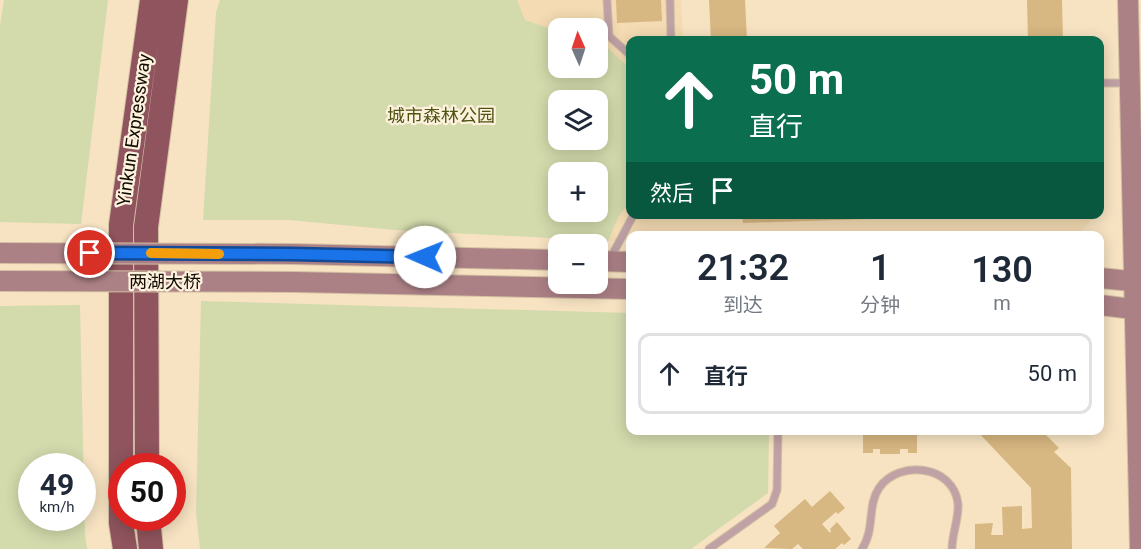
<!DOCTYPE html>
<html lang="zh">
<head>
<meta charset="utf-8">
<style>
  :root { --surface:#fff; --page:#f2f2f3; --text:#1f2937; --muted:#747a83; --line:#e0e1e3 }
  body { margin:0; font-family:Roboto,"Noto Sans SC",sans-serif; background:var(--page); color:var(--text); height:100vh; display:flex; flex-direction:column; font-size:22px; white-space:nowrap }
  * { box-sizing:border-box; margin:0 }
  p { font-size:20px; color:var(--muted) }
  .icon { flex:none; width:33px; height:33px; fill:none; stroke:currentColor; stroke-width:2; stroke-linecap:round; stroke-linejoin:round }
  .map { position:relative; flex:1; overflow:hidden }
  .sheet { position:absolute; left:626px; top:231px; width:478px; height:204px; display:flex; flex-direction:column; background:var(--surface); border-radius:12px; box-shadow:0 3px 15px #0003 }
  .sheet>* { flex:none }
  .hud { position:absolute; left:626px; top:36px; width:478px; height:183px; border-radius:12px; box-shadow:0 3px 15px #0003; background:#0b6e4f; color:#fff; overflow:hidden }
  .needle { width:39px; rotate:357deg }
  .buttons { position:absolute; left:548px; top:18px; display:grid; gap:12px }
  .buttons a { display:grid; place-items:center; width:60px; height:60px; border-radius:12px; background:var(--surface); box-shadow:0 3px 15px #0003; font-size:30px }
  .speed { position:absolute; left:18px; top:453px; display:flex; gap:12px; font-size:30px; font-weight:700; text-align:center }
  .speed>* { display:grid; place-content:center; width:78px; height:78px; border-radius:50%; background:var(--surface); box-shadow:0 3px 15px #0003; line-height:1 }
  .speed small { font-size:15px; font-weight:400 }
  .speed .limit { border:9px solid #d22; background:#fff; color:#111 }
  .pin { position:absolute; display:grid; place-items:center; width:51px; height:51px; color:#fff; margin:-26px; border:3px solid #fff; border-radius:50%; box-shadow:0 2px 6px #0007 }
  .me { position:absolute; width:66px; margin:-33px; rotate:271deg; stroke-linejoin:round; filter:drop-shadow(0 0 4px #0008) }
  .turn { display:flex; align-items:center; gap:21px; height:126px; padding:0 24px; font-size:27px }
  .turn .icon { width:78px; height:78px; stroke-width:2.5 }
  .turn b { display:block; font-size:42px; line-height:51px }
  .then { display:flex; align-items:center; height:57px; padding:0 24px; background:#0003; gap:12px; font-size:22px }
  .eta { display:flex; justify-content:space-evenly; align-items:center; height:102px; text-align:center }
  .eta b { font-size:36px; font-weight:600; line-height:42px }
  ul { padding:0; list-style:none }
  li { display:flex; align-items:center; gap:18px; height:81px; margin:0 12px 9px; padding:0 12px; border:3px solid var(--line); border-radius:12px }
  li div { flex:1 }
  li b { display:block; font-size:22px }
  li em { font-style:normal }
  .map>svg:first-child { display:block }
</style>
</head>
<body>
<div class="map">
<svg width="1141" height="549" viewBox="0 0 1141 549">
  <rect width="100%" height="100%" fill="#f7e3c2"/>
  <!-- built -->
  <path fill="#f4dbb3" d="M517,0H681L683,40H630V69L608,48L597,44V28H558V31L525,20Z
    M630,202V214L1097,215L1077,235L630,236V241H608L619,216Z"/>
  <!-- green -->
  <path fill="#d3daac" fill-rule="evenodd" d="M4,0H108L81,224L0,222V25Z
    M220,0H517L525,20L558,31V68H597V44L608,48L630,69V202L619,216L608,241L396,230L288,220H203L216,12ZM558,100H597V140H558ZM558,172H597V212H558Z
    M201,301L630,313V430L769,431L768,493L691,549H200L196,513Z
    M80,305L85,534L87,549H0V306ZM32,466H82V518H32Z"/>
  <!-- building -->
  <path fill="#d7b782" d="M616,0H661L662,21L617,23Z
    M709,0H745L747,40H711Z
    M1027,0H1062L1063,40H1028Z
    M742,214H957V216L743,223Z
    M863,430H871V434H875V430H905V434H908V432L917,431V453H908V449H900V454H880V449H873V453H863Z
    M976,430H1041L1059,448L1054,452L1071,468L1072,549H975V524L993,523L991,535H1003L1002,507L1022,506V529L1032,528L1031,488Z
    M830,491L845,508L838,514L836,512L822,524L830,533L831,531L830,529L837,522L851,539L844,545L842,543L835,549H803L798,544L792,549L764,548L780,533L774,526L805,499L812,507Z"/>
  <g fill="none" stroke-linecap="round" stroke-linejoin="round">
    <defs>
      <path id="service" d="M607,0L609,36L630,55
        M670,0L671,40
        M1100,83H1127
        M610,259L634,214
        M709,549L772,504L777,490L778,430
        M862,549C875,530 867,506 879,488C899,459 954,465 958,504C959,518 952,534 952,549"/>
      <path id="secondary" d="M1128,0L1140,549
        M292,254L558,260
        M597,261L630,262
        M1100,278L1141,282
        M295,282L630,289
        M1100,305L1141,310"/>
      <path id="motorway" d="M147,466L146,227L176,0
        M148,518L151,549
        M125,549L121,523V225L152,0"/>
    </defs>
    <!-- service casing -->
    <use href="#service" stroke="#d2c0a3" stroke-width="9"/>
    <!-- secondary casing -->
    <use href="#secondary" stroke="#d2c0a3" stroke-width="22"/>
    <!-- motorway casing -->
    <use href="#motorway" stroke="#d2c0a3" stroke-width="26"/>
    <!-- service -->
    <use href="#service" stroke="#c0a2a6" stroke-width="7"/>
    <!-- secondary -->
    <use href="#secondary" stroke="#ac8186" stroke-width="20"/>
    <!-- motorway -->
    <use href="#motorway" stroke="#8f545d" stroke-width="24"/>
    <defs>
      <path id="secondary-bridge" d="M0,253L292,254
        M0,281L295,282"/>
    </defs>
    <!-- secondary-bridge casing -->
    <use href="#secondary-bridge" stroke="#d2c0a3" stroke-width="22" stroke-linecap="butt"/>
    <!-- secondary-bridge -->
    <use href="#secondary-bridge" stroke="#ac8186" stroke-width="20"/>
  </g>
  <g fill="none" stroke-linecap="round" stroke-linejoin="round">
    <defs>
      <path id="route" d="M90,253L292,254L425,257"/>
    </defs>
    <!-- route casing -->
    <use href="#route" stroke="#114b97" stroke-width="15"/>
    <!-- route -->
    <use href="#route" stroke="#1a73e8" stroke-width="10"/>
    <!-- slow -->
    <path stroke="#f59e0b" stroke-width="10" d="M151,253L219,254"/>
  </g>
  <g text-anchor="middle" stroke-width="4.5" stroke-linejoin="round" paint-order="stroke">
    <!-- park labels -->
    <g font-size="18" fill="#4e5512" stroke="#fef2de">
      <text x="441" y="122">城市森林公园</text>
    </g>
    <!-- street labels -->
    <g font-size="18" fill="#110b02" stroke="#fef2de">
      <text transform="translate(134 130) rotate(-82)" y="6">Yinkun Expressway</text>
      <text x="165" y="288">两湖大桥</text>
    </g>
  </g>
</svg>
<div class="buttons">
<a><svg class="needle" viewBox="-14 -14 28 28"><path d="M0-13l5 13h-10z" fill="#e53935"/><path d="M0 13l5-13h-10z" fill="#747a83"/></svg></a>
<a><svg class="icon" aria-label="layers" viewBox="0 0 24 24"><path d="M12 4l9 5-9 5-9-5zM3 14l9 5 9-5"/></svg></a>
<a>+</a>
<a>−</a>
</div>
<div class="speed"><div>49<small>km/h</small></div><div class="limit">50</div></div>
<div class="pin" style="left:90px;top:253px;background:#d93025"><svg class="icon" aria-label="arrive" viewBox="0 0 24 24"><path d="M6 21V4h12l-3 4 3 4H6"/></svg></div>
<svg class="me" style="left:425px;top:257px" viewBox="-20 -20 40 40"><circle r="19" fill="#fff"/><path d="M0-13L10 11 0 6-10 11z" fill="#1a73e8"/></svg>
<div class="hud">
<div class="turn"><svg class="icon" aria-label="ahead" viewBox="0 0 24 24"><path d="M12 20V5M6 11l6-6 6 6"/></svg><div><b>50 m</b>直行</div></div>
<div class="then">然后<svg class="icon" aria-label="arrive" viewBox="0 0 24 24"><path d="M6 21V4h12l-3 4 3 4H6"/></svg></div>
</div>
<section class="sheet">
<div class="eta">
<div><b>21:32</b><p>到达</p></div>
<div><b>1</b><p>分钟</p></div>
<div><b>130</b><p>m</p></div>
</div>
<ul>
<li><svg class="icon" aria-label="ahead" viewBox="0 0 24 24"><path d="M12 20V5M6 11l6-6 6 6"/></svg><div><b>直行</b></div><em>50 m</em></li>
</ul>
</section>
</div>
</body>
</html>
